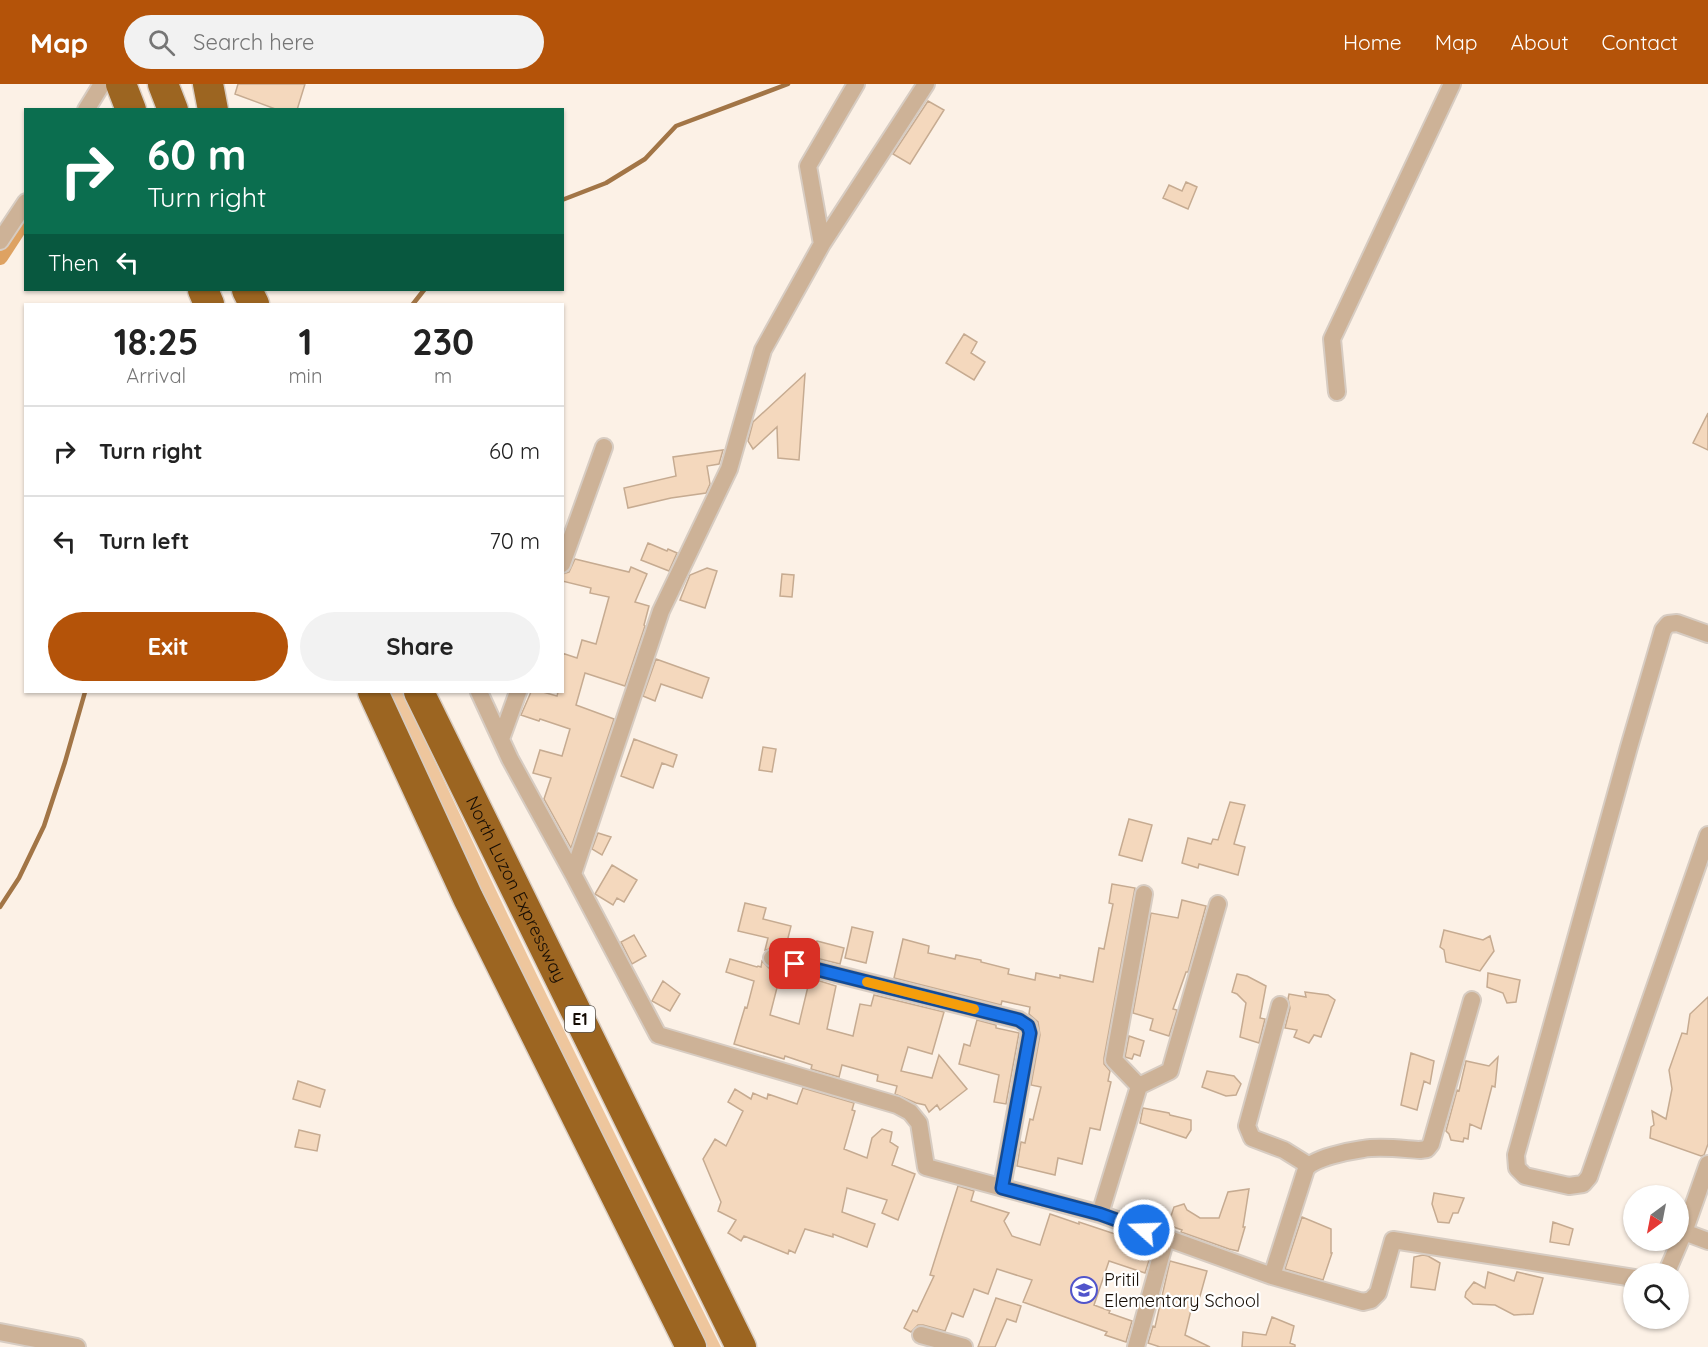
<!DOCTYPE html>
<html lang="en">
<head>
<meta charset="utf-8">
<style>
  :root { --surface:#fff; --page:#f2f2f2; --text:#222; --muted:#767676; --line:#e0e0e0; --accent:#b45309 }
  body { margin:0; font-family:Quicksand,sans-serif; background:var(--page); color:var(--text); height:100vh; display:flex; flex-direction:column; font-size:22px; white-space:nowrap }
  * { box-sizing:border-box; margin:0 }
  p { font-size:20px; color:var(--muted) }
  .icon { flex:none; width:33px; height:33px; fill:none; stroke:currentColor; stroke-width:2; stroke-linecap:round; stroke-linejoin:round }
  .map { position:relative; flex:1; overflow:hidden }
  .side { position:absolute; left:24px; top:219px; width:540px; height:390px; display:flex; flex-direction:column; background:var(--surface); border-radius:0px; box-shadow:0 2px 4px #0004 }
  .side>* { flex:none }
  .hud { position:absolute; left:24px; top:24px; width:540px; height:183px; border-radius:0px; box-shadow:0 2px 4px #0004; background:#0b6e4f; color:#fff; overflow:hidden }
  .needle { width:39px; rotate:212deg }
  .controls { position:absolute; left:1623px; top:1101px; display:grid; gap:12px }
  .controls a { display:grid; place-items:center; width:66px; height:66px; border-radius:50%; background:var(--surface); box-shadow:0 2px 4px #0004; font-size:30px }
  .pin { position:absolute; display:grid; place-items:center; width:51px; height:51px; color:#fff; margin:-26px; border-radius:12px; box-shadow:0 3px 9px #0006 }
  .me { position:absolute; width:66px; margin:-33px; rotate:290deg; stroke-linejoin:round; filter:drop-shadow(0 0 4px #0008) }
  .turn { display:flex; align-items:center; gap:21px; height:126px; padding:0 24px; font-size:27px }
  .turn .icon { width:78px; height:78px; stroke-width:2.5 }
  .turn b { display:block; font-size:42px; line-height:51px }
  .then { display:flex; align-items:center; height:57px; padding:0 24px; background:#0003; gap:12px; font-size:22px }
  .eta { display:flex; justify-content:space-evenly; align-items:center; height:102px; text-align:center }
  .eta b { font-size:36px; font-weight:700; line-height:42px }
  .cta { display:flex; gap:12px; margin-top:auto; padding:12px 24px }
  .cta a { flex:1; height:69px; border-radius:36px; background:var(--accent); color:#fff; font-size:24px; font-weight:700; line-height:69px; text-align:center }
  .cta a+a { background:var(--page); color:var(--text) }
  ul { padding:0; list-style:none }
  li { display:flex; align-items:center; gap:18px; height:90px; padding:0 24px; border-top:2px solid var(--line) }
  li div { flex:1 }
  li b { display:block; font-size:22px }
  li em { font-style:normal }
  header { display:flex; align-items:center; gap:36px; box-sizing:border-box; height:84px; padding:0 30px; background:var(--accent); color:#fff }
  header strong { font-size:28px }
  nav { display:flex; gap:33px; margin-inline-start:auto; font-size:21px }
  .search { width:420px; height:54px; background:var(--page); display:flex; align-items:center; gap:15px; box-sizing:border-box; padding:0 21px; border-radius:33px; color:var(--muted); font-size:22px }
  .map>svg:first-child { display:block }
</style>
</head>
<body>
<header>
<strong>Map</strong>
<div class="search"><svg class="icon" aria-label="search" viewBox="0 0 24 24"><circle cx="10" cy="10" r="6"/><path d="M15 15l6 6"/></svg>Search here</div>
<nav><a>Home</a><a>Map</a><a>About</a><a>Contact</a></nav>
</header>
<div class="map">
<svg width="1708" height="1263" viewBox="0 0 1708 1263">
  <rect width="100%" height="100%" fill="#fcf1e6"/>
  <!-- green -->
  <path fill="#eec69d" d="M384,608H403C504,829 613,1046 721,1263H702Z"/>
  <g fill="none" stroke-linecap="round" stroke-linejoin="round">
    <!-- stream -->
    <path stroke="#a27546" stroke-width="4.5" d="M562,116L606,99L645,75L676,42L788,0
      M413,220L424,206
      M0,823L19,794L44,742L65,678L85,608"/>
    <!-- canal -->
    <path stroke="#dea262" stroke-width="16" d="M0,173L26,133"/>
  </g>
  <!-- building -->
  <path fill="#f4d8bd" stroke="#c6ab91" stroke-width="1.5" d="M238,0H305L297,26H278L235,10Z
    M928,17L944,26L910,80L893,70Z
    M1186,98L1197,103L1188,125L1163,114L1169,101L1182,107Z
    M964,250L977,258L971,269L985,278L974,296L946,279Z
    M805,290L799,376L778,374L777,343L753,365L748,357L753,338Z
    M1708,329V366L1693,359Z
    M723,366L719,380L707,382L710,400L706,409L671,414L628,424L624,404L676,392L673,373Z
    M648,459L667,467L668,465L677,469L669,487L641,476Z
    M575,475L629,488L631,483L647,490L635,518L649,522L644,541L645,542L625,602L585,589L576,621L614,635L571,764L544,715L551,694L533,689L540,666L562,672L570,645L540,635L539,637L521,631L531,608H543L557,612L558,608H562V569L577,574L582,556L596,560L609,513L590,509L591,504L562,497V490L569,488Z
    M707,484L717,487L705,524L680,516L690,491Z
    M782,490L794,491L792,513L780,512Z
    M656,575L709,594L702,614L661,600L655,617L643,612Z
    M634,655L677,671L673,683L662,679L653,704L621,692Z
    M763,663L776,665L772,688L759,686Z
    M1230,718L1245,721L1234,760L1245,763L1238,791L1199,780L1198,784L1182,779L1188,754L1211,760L1213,755L1218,756Z
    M1129,735L1152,741L1142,777L1119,771Z
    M598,749L611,753L602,771L592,765Z
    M612,781L637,796L624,818L617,814L613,821L595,810Z
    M1112,800L1135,804L1104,974V980L1110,987L1108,997L1111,998L1100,1046L1090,1044L1082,1080L1058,1074L1055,1091L1017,1082L1021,1058L1025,1059L1030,1035L1033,1036L1041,1003L1031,1001L1040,951L1038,938L1029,930L1030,923L1002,917L1001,921L894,894L903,855L929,862L928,869L955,875L956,871L981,876V878L1009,885L1008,890L1035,896L1036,889L1060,894V891L1093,898L1099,864L1104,865L1113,820L1109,819Z
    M1182,816L1206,822L1188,888H1186L1173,925L1177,926L1169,952L1150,946L1153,935L1133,929L1151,829L1178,834Z
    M745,819L766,824L763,835L791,842L785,866L774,864L765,866L768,854L738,847Z
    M852,843L873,848L866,879L845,874Z
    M1444,846L1483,856L1490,852L1494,867L1480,887L1446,878L1444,866L1440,863Z
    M634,851L646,872L632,880L621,858Z
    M817,857L844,864L840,880L812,873Z
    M730,875L757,883L758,882L761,883L762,877L769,884L781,888L770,931L799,940L810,894L836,902L827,945L853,952L860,920L871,922L874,911L944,928L932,970L908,963L901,987L932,994L939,971L967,1005L940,1026L937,1021L929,1028L925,1021L916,1019L895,1010L897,1002L877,997L878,991L842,981L839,993L811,985L812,981L785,972L784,975L734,960L745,923L747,924L754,897L726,888Z
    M1488,889L1520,896L1516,918L1507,919L1503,909L1487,903Z
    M1237,890L1247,892L1266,902L1260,934L1265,935L1259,959L1240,953L1246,919L1237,910L1232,908Z
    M663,897L680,910L670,927L652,917Z
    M1305,908L1328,911L1335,916L1321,953L1314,951L1309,959L1294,953L1297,946L1285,944L1290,924L1288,915L1289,910L1306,913Z
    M1708,913V1060L1704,1071L1701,1072L1650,1054L1651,1043L1654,1041L1652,1027L1666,1035L1672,1005L1669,986L1682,949L1687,950L1690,930Z
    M977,936L996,941V944L1019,949L1006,1020L994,1018L999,991L959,980L964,960L970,962Z
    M1129,952L1144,957L1140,972L1134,970L1132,975L1125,973Z
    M1411,969L1434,977L1430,1000L1424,997L1417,1026L1401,1021Z
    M1498,973L1495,1003L1492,1002L1481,1045L1470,1040L1468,1055L1464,1054L1463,1058L1451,1056L1449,1050L1446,1047L1457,1006L1459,1007L1466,977L1489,982Z
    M1207,987L1234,992L1241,1000L1236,1011L1226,1012L1202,1003Z
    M298,997L325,1006L320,1023L293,1015Z
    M803,1004L854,1019L852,1026L855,1027L844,1065L867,1074L872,1054L882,1045L892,1048L890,1058L898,1063L892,1081L915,1090L898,1136L882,1129L887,1116L847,1104L842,1128L875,1140L867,1163L833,1150V1153L805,1145L795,1169L789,1166L788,1170L744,1152L741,1157L728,1149L736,1136L718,1127L721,1118L703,1075L715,1055L726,1062L743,1027L728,1018L735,1005L751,1015L753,1009L767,1015L768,1010L797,1020Z
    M1143,1024L1169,1029L1170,1031L1191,1036V1046L1186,1054L1140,1039Z
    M299,1046L320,1051L317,1067L295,1063Z
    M958,1102L974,1107L971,1117L1009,1129L1004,1137L1012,1152L1040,1161L1050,1130L1079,1140V1138L1118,1151L1117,1156L1152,1167L1145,1189L1109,1177L1094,1221L1110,1227L1109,1229L1132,1237L1126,1258L1105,1251L1107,1248L1023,1218L1032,1196L997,1185L988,1210L974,1205L963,1233L952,1229L945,1247L923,1241H918L911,1248L904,1244L913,1226L917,1228L934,1192L930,1191Z
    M1249,1105L1243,1143H1245L1238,1167L1229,1165L1181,1148L1182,1146L1168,1141L1174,1123L1184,1120L1187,1126L1200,1134H1219L1228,1108Z
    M1434,1109L1464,1114L1458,1129H1453L1449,1139L1438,1138L1432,1120Z
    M1302,1133L1331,1145V1169H1332L1323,1196L1285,1185Z
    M1553,1138L1573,1145L1569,1161L1550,1158Z
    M1423,1171L1428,1172L1440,1179L1435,1206L1411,1203L1414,1173Z
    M1170,1177L1207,1187L1197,1223L1192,1222L1185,1251L1210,1263H1160L1148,1259L1153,1242L1155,1243Z
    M1488,1188L1514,1197L1517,1188L1543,1194L1533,1230L1514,1231L1495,1221L1473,1220L1465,1213L1466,1208L1474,1198L1485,1204Z
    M996,1214L1021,1222L1016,1238L1007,1235L995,1263H978Z
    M1272,1233L1294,1242L1290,1259L1295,1261V1263H1242L1243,1248L1266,1251Z"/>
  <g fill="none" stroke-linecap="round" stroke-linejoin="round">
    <defs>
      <path id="street" d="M86,26L102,0
        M0,157L26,118
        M822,160L808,82L856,0
        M1337,308L1332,255L1452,0
        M562,480L604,363
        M1708,550L1677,539L1668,540L1663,546L1629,663L1516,1071L1517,1084L1525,1092L1569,1102L1583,1100L1589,1093L1708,751
        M479,608L510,675L573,790L658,951L897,1021L910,1028L919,1039L926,1083L1100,1130L1272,1192L1363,1218L1371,1216L1378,1209L1393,1156L1634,1194
        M501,655L518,608
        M573,790L661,527L729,385L763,266L822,160L926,0
        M772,874L1019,936L1028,942L1030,949L1002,1103
        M1280,921L1247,1042L1252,1054L1284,1066L1308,1081
        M1139,1002L1114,976L1144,810
        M1100,1130L1139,1002L1170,987L1218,820
        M1684,1148L1708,1157
        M1666,1190L1684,1148L1708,1080
        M1272,1192L1306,1085C1313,1074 1349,1067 1363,1065C1380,1062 1403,1065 1420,1066L1427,1065L1431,1060L1472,916
        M0,1248L77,1263
        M921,1251L964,1263
        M1136,1263L1166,1154"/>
      <g id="highway">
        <path d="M121,0L131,26"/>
        <path d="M163,0L173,26"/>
        <path d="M208,0L213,26"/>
        <path d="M203,206L209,220"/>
        <path d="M247,206L254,220"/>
        <path d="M373,608L468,814L691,1263"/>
        <path id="s1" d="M419,608L741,1263"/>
      </g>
    </defs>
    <!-- street casing -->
    <use href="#street" stroke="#d7ccc2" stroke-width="20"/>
    <!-- highway casing -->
    <use href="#highway" stroke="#d7ccc2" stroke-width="33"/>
    <!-- street -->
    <use href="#street" stroke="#cdb297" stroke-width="16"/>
    <!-- highway -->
    <use href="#highway" stroke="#9c6521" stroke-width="30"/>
  </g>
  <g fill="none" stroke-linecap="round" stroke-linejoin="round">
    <defs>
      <path id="route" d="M795,880L1019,936L1028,942L1030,949L1002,1104L1100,1130L1144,1146"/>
    </defs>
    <!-- route casing -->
    <use href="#route" stroke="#114b97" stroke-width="15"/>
    <!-- route -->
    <use href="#route" stroke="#1a73e8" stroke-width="10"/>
    <!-- slow -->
    <path stroke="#f59e0b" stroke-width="10" d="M867,898L974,925"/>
  </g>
  <!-- icons -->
  <defs>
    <symbol id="school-ring" viewBox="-11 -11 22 22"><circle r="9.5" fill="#fff" stroke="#5054cb" stroke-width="1.5"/><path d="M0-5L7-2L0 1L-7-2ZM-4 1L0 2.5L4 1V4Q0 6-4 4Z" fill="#5054cb"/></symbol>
  </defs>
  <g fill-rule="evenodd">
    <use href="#school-ring" x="1069" y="1191" width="30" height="30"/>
  </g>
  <g text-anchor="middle" stroke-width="4.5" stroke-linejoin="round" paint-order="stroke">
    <!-- shield labels -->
    <rect fill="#fff" stroke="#5b554f" stroke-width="1.5" x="565" y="922" width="30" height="26" rx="4.5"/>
    <g font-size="16" font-weight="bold" fill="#150c04">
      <text x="580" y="941">E1</text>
    </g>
    <!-- street labels -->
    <g font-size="18" fill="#150c04" stroke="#fff">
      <text dy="6" stroke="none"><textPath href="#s1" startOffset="220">North Luzon Expressway</textPath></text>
    </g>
    <!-- poi labels -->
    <g font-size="18" fill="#150c04" stroke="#fff" text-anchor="start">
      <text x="1104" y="1202">Pritil<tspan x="1104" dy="21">Elementary School</tspan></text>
    </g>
  </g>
</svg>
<div class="controls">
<a><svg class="needle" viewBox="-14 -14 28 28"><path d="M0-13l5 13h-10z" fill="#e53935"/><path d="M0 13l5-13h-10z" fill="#767676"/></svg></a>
<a><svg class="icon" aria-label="search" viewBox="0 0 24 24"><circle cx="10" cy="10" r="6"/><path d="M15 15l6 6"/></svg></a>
</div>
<div class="pin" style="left:795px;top:880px;background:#d93025"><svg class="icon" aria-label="arrive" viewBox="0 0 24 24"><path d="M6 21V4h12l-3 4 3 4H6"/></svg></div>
<svg class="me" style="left:1144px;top:1146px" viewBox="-20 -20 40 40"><circle r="17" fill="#1a73e8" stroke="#fff" stroke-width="3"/><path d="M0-11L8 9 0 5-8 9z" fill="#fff"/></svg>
<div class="hud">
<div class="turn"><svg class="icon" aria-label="right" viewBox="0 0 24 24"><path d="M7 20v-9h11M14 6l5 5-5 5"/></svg><div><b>60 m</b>Turn right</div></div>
<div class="then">Then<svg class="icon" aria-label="left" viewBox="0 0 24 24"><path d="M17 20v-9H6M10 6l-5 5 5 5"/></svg></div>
</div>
<section class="side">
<div class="eta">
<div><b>18:25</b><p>Arrival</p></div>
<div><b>1</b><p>min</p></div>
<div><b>230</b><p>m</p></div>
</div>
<ul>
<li><svg class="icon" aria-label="right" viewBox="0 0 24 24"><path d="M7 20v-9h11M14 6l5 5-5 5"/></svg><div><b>Turn right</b></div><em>60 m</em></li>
<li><svg class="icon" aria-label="left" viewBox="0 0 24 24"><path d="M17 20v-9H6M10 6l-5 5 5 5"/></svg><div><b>Turn left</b></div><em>70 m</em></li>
</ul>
<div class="cta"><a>Exit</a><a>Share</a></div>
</section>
</div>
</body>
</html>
